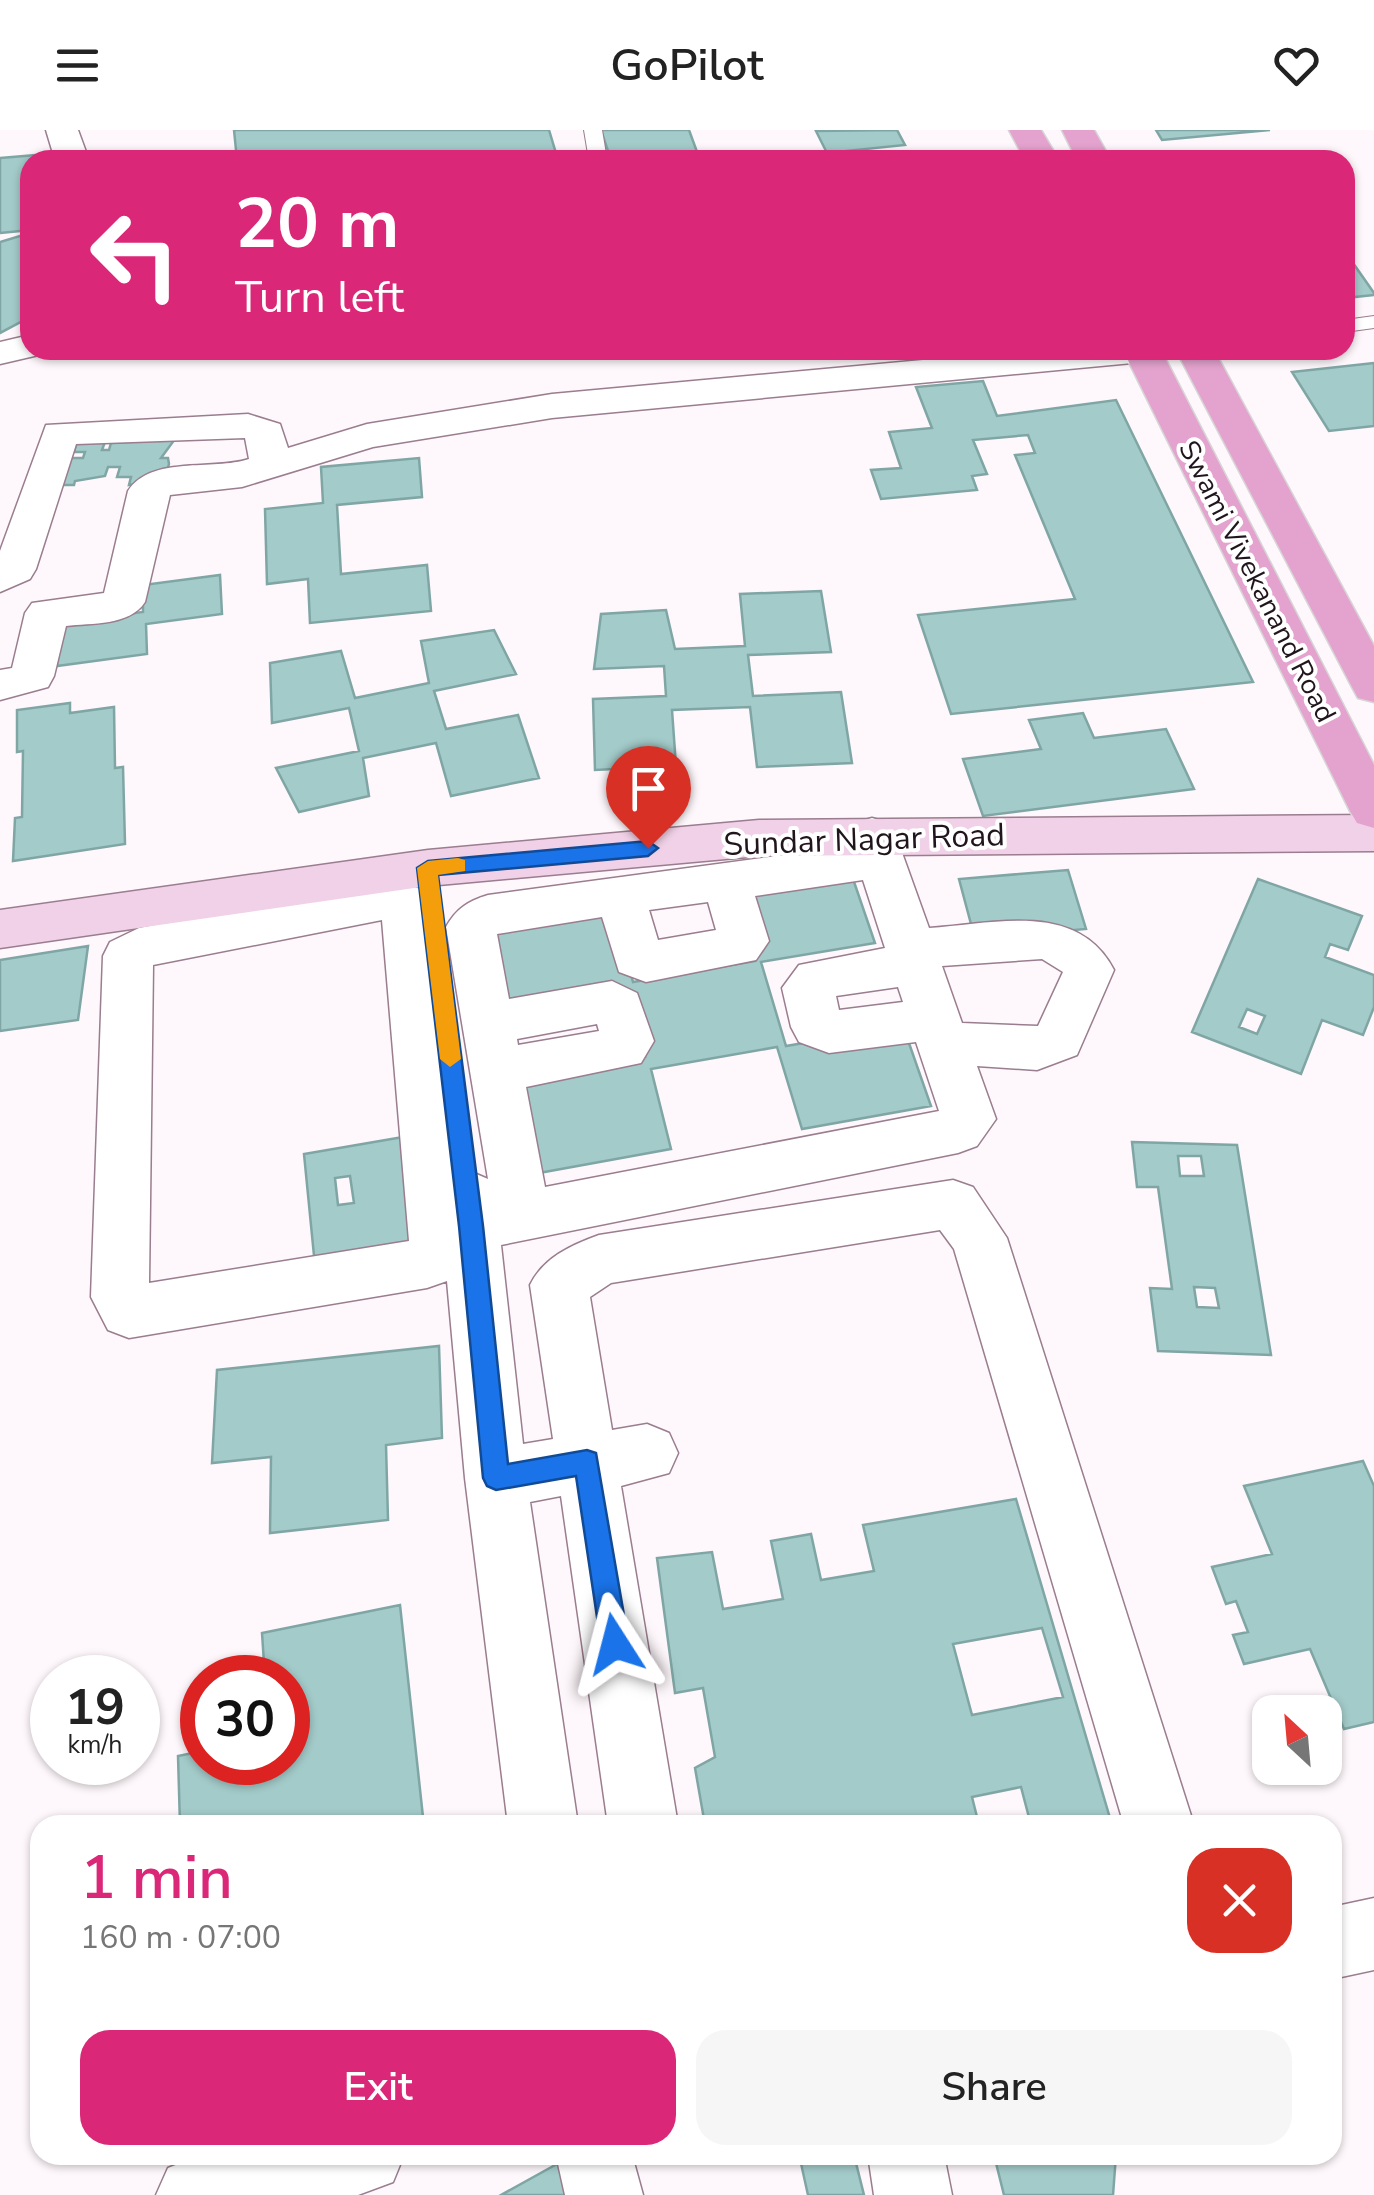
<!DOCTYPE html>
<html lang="en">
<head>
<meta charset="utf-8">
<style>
  :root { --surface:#fff; --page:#f6f6f6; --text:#222; --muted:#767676; --accent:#db2777 }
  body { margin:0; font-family:"Nunito Sans",sans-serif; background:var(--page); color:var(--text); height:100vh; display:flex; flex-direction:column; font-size:38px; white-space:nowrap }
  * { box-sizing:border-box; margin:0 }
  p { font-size:32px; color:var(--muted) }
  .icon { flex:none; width:55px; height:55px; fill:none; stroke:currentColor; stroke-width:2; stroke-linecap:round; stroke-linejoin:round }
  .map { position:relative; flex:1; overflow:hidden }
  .drawer { position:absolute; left:30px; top:1685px; width:1312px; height:350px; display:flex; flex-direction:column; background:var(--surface); border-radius:30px; box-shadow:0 2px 8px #0004 }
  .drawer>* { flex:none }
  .top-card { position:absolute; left:20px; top:20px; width:1335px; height:210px; border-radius:30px; box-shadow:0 2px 8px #0004; background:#db2777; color:#fff; overflow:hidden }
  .needle { width:65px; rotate:334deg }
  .fabs { position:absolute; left:1252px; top:1565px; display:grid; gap:20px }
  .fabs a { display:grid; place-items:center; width:90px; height:90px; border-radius:20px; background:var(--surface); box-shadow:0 2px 8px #0004; font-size:50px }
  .speed { position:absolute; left:30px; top:1525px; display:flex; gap:20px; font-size:50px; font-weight:700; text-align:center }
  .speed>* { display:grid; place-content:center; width:130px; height:130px; border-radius:50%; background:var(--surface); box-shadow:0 2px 8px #0004; line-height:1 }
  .speed small { font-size:25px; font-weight:400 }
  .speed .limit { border:15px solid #d22; background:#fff; color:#111 }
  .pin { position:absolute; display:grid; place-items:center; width:85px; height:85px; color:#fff; margin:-102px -42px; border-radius:50% 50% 50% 0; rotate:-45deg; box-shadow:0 0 10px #0007 }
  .pin .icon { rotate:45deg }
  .me { position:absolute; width:110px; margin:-55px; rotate:351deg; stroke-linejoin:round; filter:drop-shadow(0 0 8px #0008) }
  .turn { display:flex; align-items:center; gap:35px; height:210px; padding:0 50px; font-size:45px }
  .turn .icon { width:130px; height:130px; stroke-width:2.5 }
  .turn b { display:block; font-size:70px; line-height:85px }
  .round { display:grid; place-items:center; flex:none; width:105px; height:105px; border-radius:30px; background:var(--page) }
  .overview { display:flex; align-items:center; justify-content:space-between; height:170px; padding:0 50px }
  h1 { font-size:60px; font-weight:600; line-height:75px; color:var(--accent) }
  .cta { display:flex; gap:20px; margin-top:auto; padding:20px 50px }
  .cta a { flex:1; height:115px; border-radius:30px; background:var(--accent); color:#fff; font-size:40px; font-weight:600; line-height:115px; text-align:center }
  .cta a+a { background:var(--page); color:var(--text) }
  header { display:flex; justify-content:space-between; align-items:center; height:130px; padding:0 50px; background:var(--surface); font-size:45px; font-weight:600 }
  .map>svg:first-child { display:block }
</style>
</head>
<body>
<header><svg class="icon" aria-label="menu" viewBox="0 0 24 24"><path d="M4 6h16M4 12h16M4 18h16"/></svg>GoPilot<svg class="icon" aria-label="heart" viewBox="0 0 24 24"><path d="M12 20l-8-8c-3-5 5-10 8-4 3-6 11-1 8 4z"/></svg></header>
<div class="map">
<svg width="1374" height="2065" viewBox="0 0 1374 2065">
  <rect width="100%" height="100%" fill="#fef7fb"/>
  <!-- building -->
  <path fill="#a3cbc9" stroke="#7fa6a4" stroke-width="2.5" fill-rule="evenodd" d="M234,0H549L558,30H237Z
    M601,0H689L700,30H611Z
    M897,0L905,15L827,23L816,1Z
    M1156,0H1270L1162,10Z
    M981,23L985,30H903Z
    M49,24L48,30H30V100L0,103V28Z
    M30,103V187L0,203V112Z
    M1353,133L1374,163V165L1345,168V134Z
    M1374,233V296L1329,301L1292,242Z
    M983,251L997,286L1116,270L1253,552L951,584L918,485L1075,469L1015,325L1035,323L1028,305L973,310L987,344L972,346L977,360L881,369L871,340L901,338L889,302L932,298L916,257Z
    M64,304L105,312L102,320H109L111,313L175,309L161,328H168L169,334L165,349L129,355L131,347H117L120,337H108L105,346L75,351L74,355H48L72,328H83L85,322H74L76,315H69Z
    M419,328L422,367L337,375L341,444L427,435L431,481L310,493L308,449L267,454L265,379L323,373L321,337Z
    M220,445L222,484L146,494L147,524L57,536V493L143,482V455Z
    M821,461L831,522L748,525L753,566L841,562L852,633L757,637L750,577L672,580L676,636L595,640L593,569L666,566L664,536L594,539L601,484L666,480L675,519L745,516L740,464Z
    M494,500L516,544L434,561L446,599L518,585L539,648L451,666L436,613L363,628L369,666L299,682L276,638L359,621L349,578L272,593L270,533L341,521L355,568L429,553L421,511Z
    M70,573V583L114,577L115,638L123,637L125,714L13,731L15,688L22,687L23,621L17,622V580Z
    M1083,583L1094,608L1166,599L1194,659L983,686L963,629L1041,619L1029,590Z
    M1068,740L1086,799L975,809L959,749Z
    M852,746L875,813L761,832L786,916L903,896L931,976L802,999L777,917L651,939L671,1019L539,1043L521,948L645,927L629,861L503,882L488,803L615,782L633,852L755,831L736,765Z
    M1258,749L1362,786L1348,820L1330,814L1325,827L1374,845V877L1363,905L1322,890L1301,944L1192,902ZM1247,879L1265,886L1257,904L1239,897Z
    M88,816L78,890L0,901V830Z
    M409,1006L426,1126L316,1146L304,1024ZM350,1046L354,1073L338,1075L335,1048Z
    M1132,1012L1237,1015L1271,1225L1158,1221L1150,1158L1172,1159L1158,1057H1137ZM1178,1026H1201L1204,1046H1180ZM1194,1157L1215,1158L1219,1178L1197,1177Z
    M439,1216L442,1308L386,1315L388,1390L270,1403L271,1327L212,1333L217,1240Z
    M1363,1331L1374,1356V1592L1344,1599L1310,1519L1244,1534L1233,1505L1248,1502L1236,1471L1226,1474L1212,1437L1272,1424L1244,1356Z
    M1016,1369L1112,1695H1031L1021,1657L972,1667L979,1695H705L695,1638L715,1627L703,1558L675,1563L657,1428L712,1422L723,1479L783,1469L771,1411L811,1404L821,1450L874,1441L863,1395ZM1042,1498L1063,1567L972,1585L953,1514Z
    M400,1475L423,1687L385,1695H180L178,1626L202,1621V1632H288V1548H265L262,1503Z
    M814,2025H854L864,2065H808L800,2029Z
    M994,2025H1116L1113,2065H1004Z
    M566,2029L580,2065H501Z"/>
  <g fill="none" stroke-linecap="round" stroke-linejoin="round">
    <defs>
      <path id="lane" d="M584,0H602L607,30H589Z
        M1374,186V198L1345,202V190Z"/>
      <path id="street" d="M46,0H78L89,30H55Z
        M30,205V220H46L43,224L0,234V212Z
        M1032,220L1162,221L1156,229L1143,232L552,288L373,317L242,357L170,365L145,472C130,496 91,493 66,496L54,546L48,557L0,570V540L12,538L25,483L32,473L104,463L128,361C151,325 213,341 249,329L245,308L76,314L36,439L30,449L0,462V421L46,295L248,284L280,294L288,318L367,294L552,264Z
        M872,688L889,693L896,706L929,798C994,794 1078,770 1114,840L1077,925L1037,940L977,936L996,989L977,1016L958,1023L501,1115L523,1314L553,1309L530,1155C543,1128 571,1115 599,1105L953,1050L973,1057L1007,1108L1194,1695H1124L954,1119L940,1100L611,1153L590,1167L612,1300L647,1294L669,1303L678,1323L669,1343L621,1356L678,1695H608L561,1366L530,1372L578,1695H508L465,1348L447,1151L427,1158L129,1208L108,1200L91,1167L103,826L110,812L139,798L396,749L422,760L430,773L458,1043L467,1040L488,1049L446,797C456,779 468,771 488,765L851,716L848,706L855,693ZM863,750L885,818L799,835L782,858L791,897L799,912L829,923L916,912L939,981L545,1057L526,957L641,933L654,911L637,863L612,851L509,869L497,804L602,787L619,842L646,852L756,830L769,811L755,766ZM708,772L716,800L658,810L649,780ZM382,790L409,1111L149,1153L153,835ZM1042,829L1063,842L1038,896L962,893L942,836ZM898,857L903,872L839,880L836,866ZM597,894L599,901L518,915L517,909Z
        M1374,1768V1840L1332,1849V1777Z
        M201,2025H404L393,2052L358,2065H156L168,2038Z
        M556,2025H632L643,2065H565Z
        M868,2025H944L952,2065H874Z"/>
      <path id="secondary" d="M1374,685V721L759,726L428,756L0,818V780L428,720L759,690Z"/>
      <path id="primary" d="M1009,0H1041L1059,30H1025Z
        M1062,0H1094L1111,30H1077Z
        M1123,220H1161L1374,635V698L1357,693L1350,681Z
        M1176,220H1214L1374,516V572L1358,568L1352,557Z"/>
    </defs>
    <!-- lane casing -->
    <use href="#lane" stroke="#9a7d8e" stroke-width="2"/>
    <!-- street casing -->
    <use href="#street" stroke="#9a7d8e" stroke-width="3"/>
    <!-- secondary casing -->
    <use href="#secondary" stroke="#9a7d8e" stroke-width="3"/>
    <!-- primary casing -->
    <use href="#primary" stroke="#d7d5d6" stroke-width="3"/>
    <!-- lane -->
    <use href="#lane" fill="#fff" fill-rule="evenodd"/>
    <!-- street -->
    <use href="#street" fill="#fff" fill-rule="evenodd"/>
    <!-- secondary -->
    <use href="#secondary" fill="#f1d1e7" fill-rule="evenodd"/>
    <!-- primary -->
    <use href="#primary" fill="#e3a3ce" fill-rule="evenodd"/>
  </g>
  <!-- route -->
  <path fill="#1a73e8" stroke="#114b97" stroke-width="2.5" d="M648,711L658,718L648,726L438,745L483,1096L508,1334L587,1320L596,1323L629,1514L625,1523L615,1527L605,1523L601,1514L576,1346L496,1360L487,1356L483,1348L459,1096L417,738L428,731Z"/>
  <!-- slow -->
  <path fill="#f59e0b" d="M458,728L465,730V741L438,745L461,929L450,937L440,929L417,738L428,731Z"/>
  <g text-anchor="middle" stroke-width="8" stroke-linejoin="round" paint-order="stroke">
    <!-- far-street labels -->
    <g font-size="28" fill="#20151c" stroke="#fff">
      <text transform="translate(1258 451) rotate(63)" y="10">Swami Vivekanand Road</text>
    </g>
    <!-- street labels -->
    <g font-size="32" fill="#20151c" stroke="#fff">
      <text transform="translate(864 709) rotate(-2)" y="11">Sundar Nagar Road</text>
    </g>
  </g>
</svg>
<div class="fabs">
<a><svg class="needle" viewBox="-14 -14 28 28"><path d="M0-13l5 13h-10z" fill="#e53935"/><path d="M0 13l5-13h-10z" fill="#767676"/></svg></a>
</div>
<div class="speed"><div>19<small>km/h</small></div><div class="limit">30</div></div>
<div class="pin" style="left:648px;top:718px;background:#d93025"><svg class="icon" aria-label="arrive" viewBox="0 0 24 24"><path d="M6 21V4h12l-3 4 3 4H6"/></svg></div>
<svg class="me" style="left:615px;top:1514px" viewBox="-20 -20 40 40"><path d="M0-17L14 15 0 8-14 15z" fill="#1a73e8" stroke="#fff" stroke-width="4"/></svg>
<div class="top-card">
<div class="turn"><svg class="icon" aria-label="left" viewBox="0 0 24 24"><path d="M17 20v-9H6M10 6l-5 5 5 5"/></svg><div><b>20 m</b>Turn left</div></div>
</div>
<section class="drawer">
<div class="overview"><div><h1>1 min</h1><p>160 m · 07:00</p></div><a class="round" style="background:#d93025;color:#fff"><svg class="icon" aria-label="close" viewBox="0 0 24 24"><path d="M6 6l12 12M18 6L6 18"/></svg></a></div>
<div class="cta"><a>Exit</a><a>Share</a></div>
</section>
</div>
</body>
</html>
